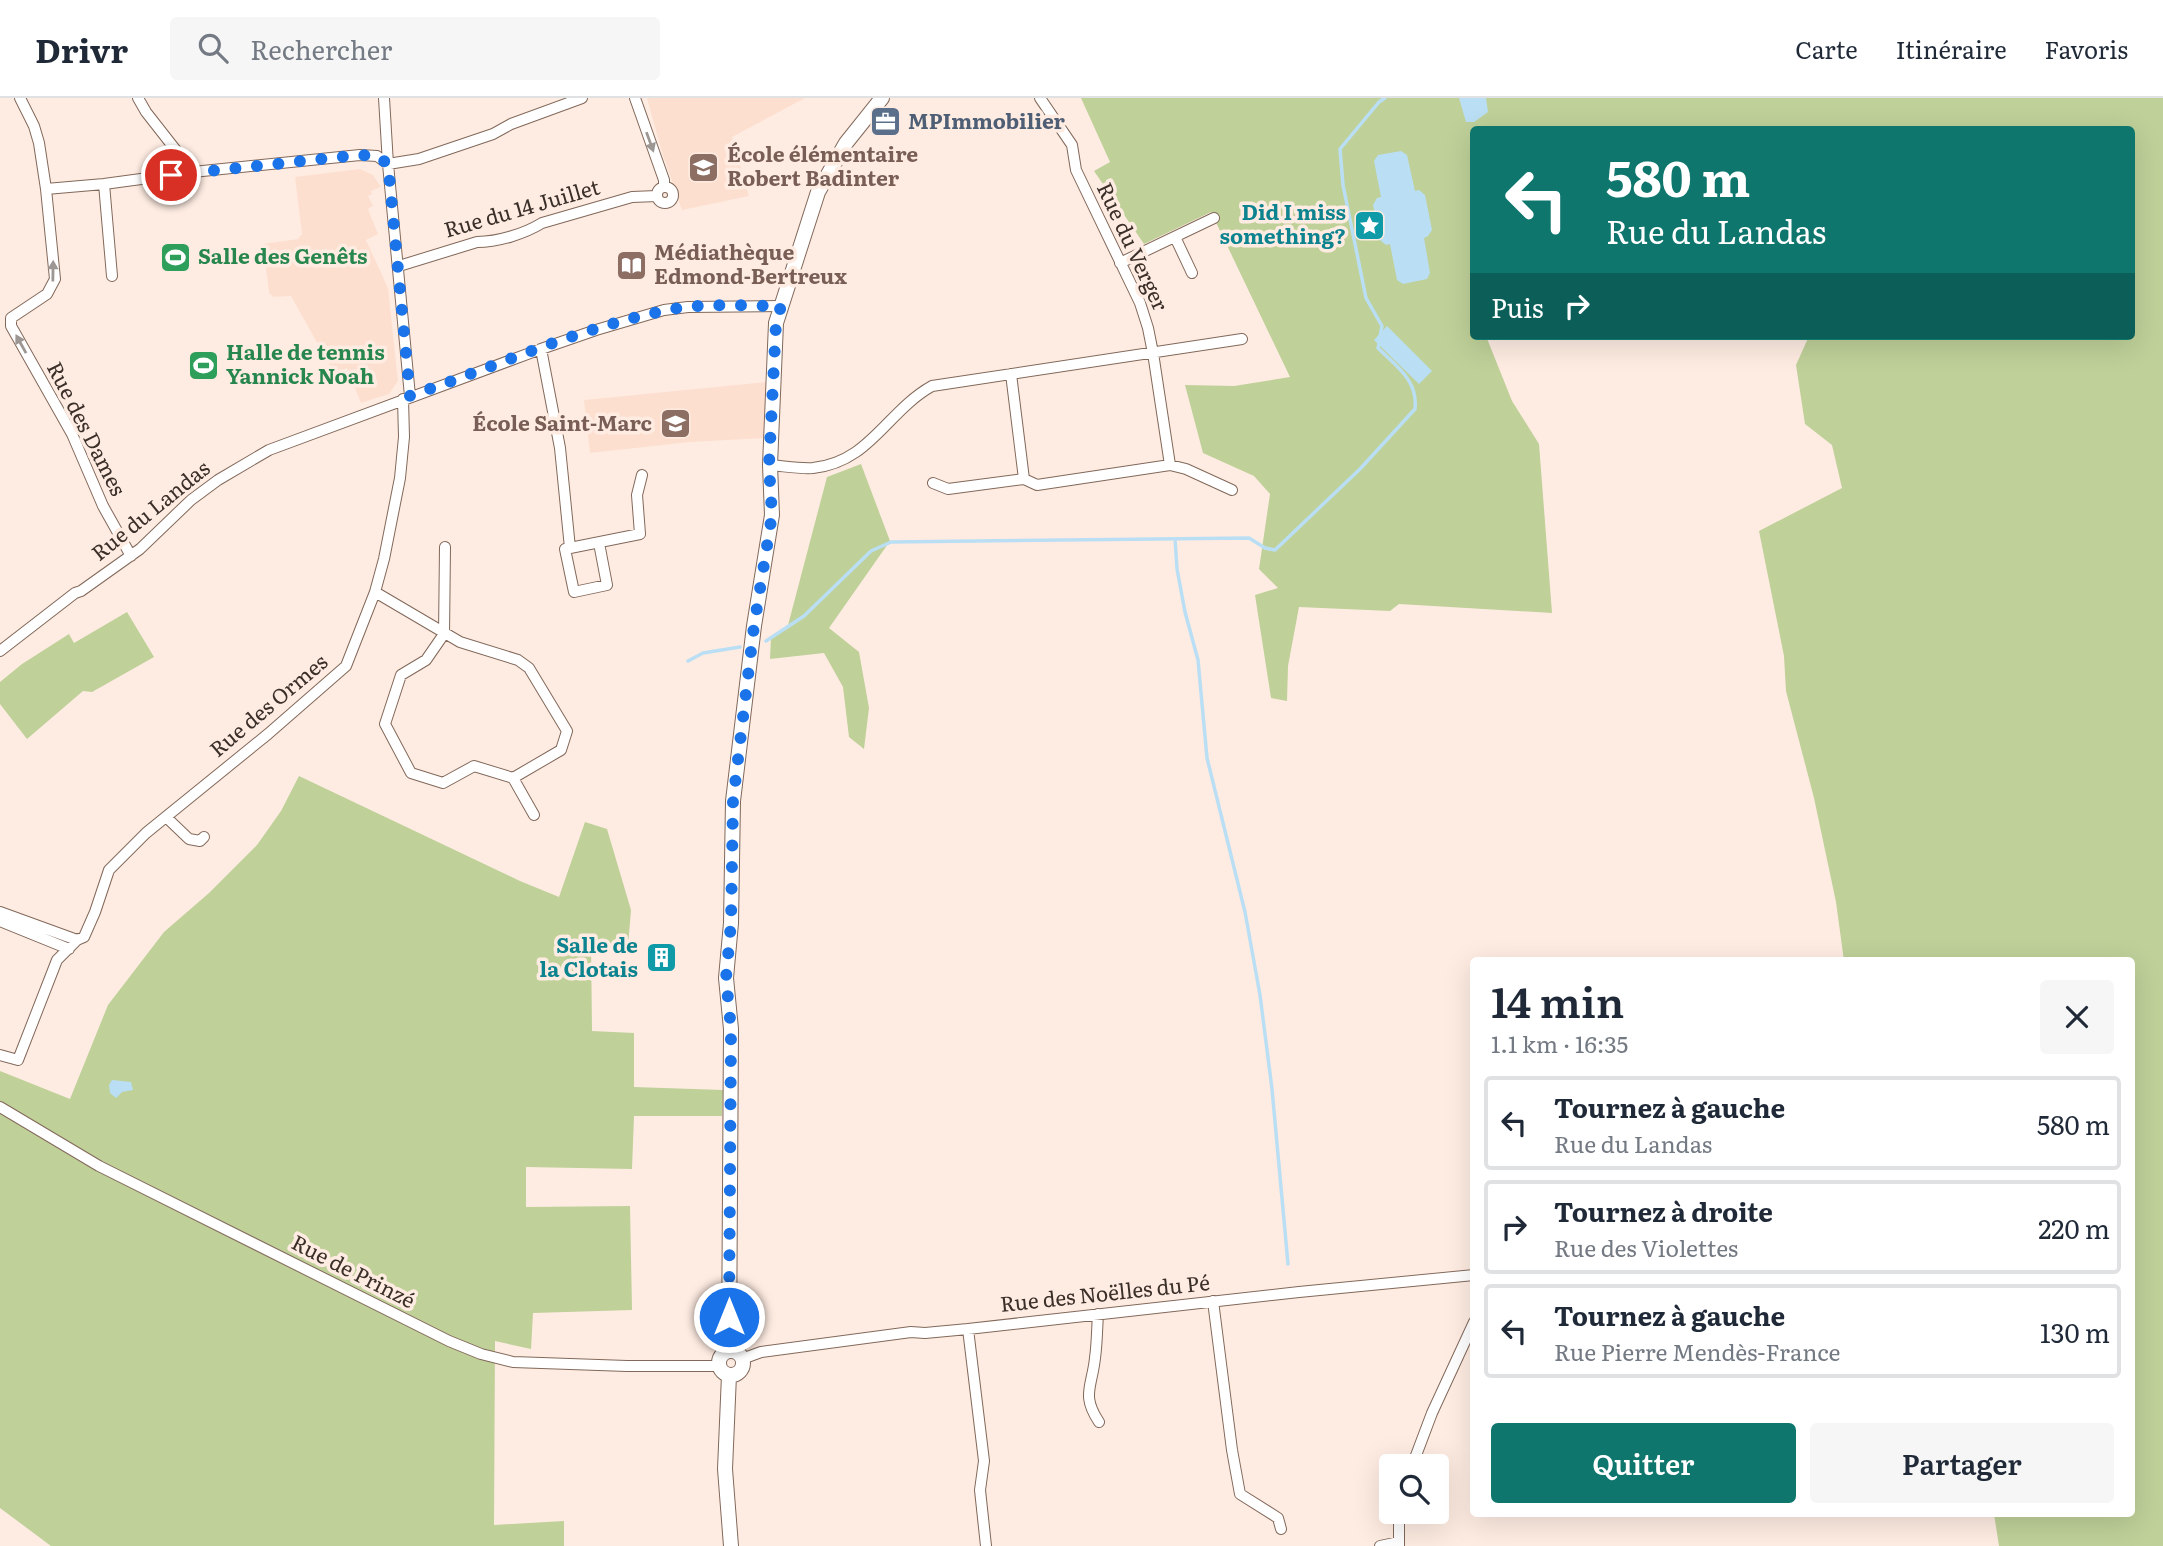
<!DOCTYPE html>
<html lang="fr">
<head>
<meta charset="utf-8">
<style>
  :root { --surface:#fff; --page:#f6f6f7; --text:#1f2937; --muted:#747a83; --line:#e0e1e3; --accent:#0f766e }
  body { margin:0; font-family:Literata,serif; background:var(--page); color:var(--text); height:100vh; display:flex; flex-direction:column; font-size:26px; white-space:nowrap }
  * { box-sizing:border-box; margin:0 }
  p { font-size:23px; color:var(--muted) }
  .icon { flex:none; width:38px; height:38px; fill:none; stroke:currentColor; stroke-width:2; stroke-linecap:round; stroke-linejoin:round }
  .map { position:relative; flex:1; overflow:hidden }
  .side { position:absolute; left:1470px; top:859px; width:665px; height:560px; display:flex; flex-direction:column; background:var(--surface); border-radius:7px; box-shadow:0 7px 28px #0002 }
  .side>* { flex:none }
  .banner { position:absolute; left:1470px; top:28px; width:665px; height:214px; border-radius:7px; box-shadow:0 7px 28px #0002; background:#0f766e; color:#fff; overflow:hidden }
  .tools { position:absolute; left:1379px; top:1356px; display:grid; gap:14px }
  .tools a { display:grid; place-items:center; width:70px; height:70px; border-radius:7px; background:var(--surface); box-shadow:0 7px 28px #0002; font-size:35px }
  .pin { position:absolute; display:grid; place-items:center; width:60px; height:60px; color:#fff; margin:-30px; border:4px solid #fff; border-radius:50%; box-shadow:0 2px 7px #0007 }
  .me { position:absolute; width:77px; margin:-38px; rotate:0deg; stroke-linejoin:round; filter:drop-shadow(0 0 5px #0008) }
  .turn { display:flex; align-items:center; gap:24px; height:147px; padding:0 21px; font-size:32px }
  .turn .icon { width:91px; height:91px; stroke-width:2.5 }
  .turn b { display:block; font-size:49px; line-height:60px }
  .then { display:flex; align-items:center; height:66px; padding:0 21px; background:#0003; gap:14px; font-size:26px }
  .round { display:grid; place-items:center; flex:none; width:74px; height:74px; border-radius:7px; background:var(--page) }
  .headline { display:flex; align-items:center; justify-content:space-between; height:119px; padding:0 21px }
  h1 { font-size:42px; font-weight:600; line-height:52px }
  .cta { display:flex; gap:14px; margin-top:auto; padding:14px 21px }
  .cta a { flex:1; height:80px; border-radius:7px; background:var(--accent); color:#fff; font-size:28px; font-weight:600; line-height:80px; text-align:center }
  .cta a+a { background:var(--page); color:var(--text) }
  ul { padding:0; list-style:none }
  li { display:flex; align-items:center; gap:21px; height:94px; margin:0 14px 10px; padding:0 7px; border:4px solid var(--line); border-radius:7px }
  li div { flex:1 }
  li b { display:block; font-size:26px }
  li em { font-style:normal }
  header { display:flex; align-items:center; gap:42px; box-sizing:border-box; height:98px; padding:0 35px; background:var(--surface); border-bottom:2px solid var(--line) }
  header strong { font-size:33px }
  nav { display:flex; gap:38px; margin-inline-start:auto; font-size:24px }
  .search { width:490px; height:63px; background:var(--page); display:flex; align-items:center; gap:18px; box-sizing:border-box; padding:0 24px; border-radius:7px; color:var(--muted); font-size:26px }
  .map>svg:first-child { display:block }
</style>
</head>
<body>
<header>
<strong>Drivr</strong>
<div class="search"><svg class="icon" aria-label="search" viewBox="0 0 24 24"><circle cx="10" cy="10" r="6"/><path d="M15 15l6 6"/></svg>Rechercher</div>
<nav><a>Carte</a><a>Itinéraire</a><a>Favoris</a></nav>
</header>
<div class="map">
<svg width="2163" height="1448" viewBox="0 0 2163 1448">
  <rect width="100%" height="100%" fill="#feece2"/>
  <!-- built -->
  <path fill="#fddfcf" d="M647,0H805L732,39L749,98L682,112L661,51Z
    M360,71L373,77L381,89L371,93L372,96L368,98L373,108L368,111L378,136L366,142L388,190L398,283L389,296L361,305L347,270L334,275L291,198L273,199L269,195L263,146L298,141L302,136L295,79Z
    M766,284L764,340L690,344L590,355L584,302Z"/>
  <!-- green -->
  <path fill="#bfd099" d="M1081,0H2163V1448H1999L1994,1416H2132V863H1844L1836,804L1814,700L1786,593L1784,558L1759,433L1842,390L1832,347L1805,326L1796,267L1809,238H2132V32H1474V238H1486L1512,303L1539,346L1552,515L1399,506L1390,513L1299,509L1288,568L1287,603L1271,600L1255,497L1278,490L1259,471L1270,396L1254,378L1203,355L1185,287L1234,288L1290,279L1211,114L1144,146L1094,73L1110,64Z
    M861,366L890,443L829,530L859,554L869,610L864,651L849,639L843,589L824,555L770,561L771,539L787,531L827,379Z
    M127,514L154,559L92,594L83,593L27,641L0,606V584L22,566L69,536L74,545Z
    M299,678L520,783L559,799L585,724L607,731L631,812L628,848L591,844L592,933L634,935V989L723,992L722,1018H634L632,1071L526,1069V1109L630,1108L632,1212L533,1215L531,1251L495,1243L494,1427L564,1423V1448H51L0,1410V973L70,1001L108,907L164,834L209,795L257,747L281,713Z"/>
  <!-- water -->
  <path fill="#badff4" d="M1459,0H1486L1488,14L1474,24H1466Z
    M1401,53L1407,57L1415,93L1419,92L1425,97L1432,132L1428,138L1424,140L1430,175L1427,181L1403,186L1397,182L1390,146L1386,147L1380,142L1373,107L1377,100L1381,99L1374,63L1378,57Z
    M1387,228L1432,273L1419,286L1374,242Z
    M112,982L131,984L133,992L122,994L116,1000L110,995L109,987Z"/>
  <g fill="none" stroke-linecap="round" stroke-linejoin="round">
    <!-- stream -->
    <path stroke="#badff4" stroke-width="3.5" d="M1380,238L1382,228L1366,200L1343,87L1340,51L1379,4L1385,0
      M1175,441L1177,471L1185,514L1198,562L1207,660L1245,814L1260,897L1272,991L1288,1166
      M766,543L804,518L871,453L891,444L1249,440L1265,450L1275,452L1360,371L1415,311C1418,282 1397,269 1378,250L1379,245
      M688,563L703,555L740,549"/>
    <defs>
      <path id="minor" d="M20,0L34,28L39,45L46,91L55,181L47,196L11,220V228L72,336L103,408L131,458
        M138,0L146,14L193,74
        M384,0L388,66L410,298
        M635,0L664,82V89
        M1040,0L1072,47L1076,72L1140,205L1148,230L1153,255L1170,367
        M104,86L112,178
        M657 97a8 8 0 1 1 16 0a8 8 0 1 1-16 0Z
        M46,91L104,86L193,74L360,57L377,58L388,66L419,61L493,36L511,26L582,0
        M1175,139L1192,175
        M1120,165L1214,120
        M399,168L477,144C498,144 524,136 542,125L632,99L657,98
        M541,251L560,350L570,450L640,436L637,397L642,377
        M1011,276L1024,381L1037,387L1170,367L1186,371L1232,392
        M770,367C784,368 799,371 813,370C870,364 886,314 932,288L1242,241
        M933,385L948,391L1024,381
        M570,450L565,451L574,494L607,487L599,445
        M375,494L460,544L518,562L529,570L567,633L561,652L513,680L474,668L443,685L411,675L385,626L401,577L426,562L444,536L445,449
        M0,553L75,495L81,493L140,451L191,402L218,382L269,352L541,251L596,232L664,212L688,209L781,208
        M513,680L534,717
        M166,719L189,741L200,743L204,739
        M0,814L77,842
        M0,823L69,851
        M0,957L18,962L57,862L77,842L84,839L95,814L109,772L146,735L268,636L346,568L375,494L384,461L400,380L404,339L403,301
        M0,1009L99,1068L449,1243L481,1256L513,1264L627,1268H718
        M1213,1203L1232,1352L1240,1396L1278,1420L1281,1431
        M1098,1216C1097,1231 1097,1246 1095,1260C1092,1289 1081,1297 1099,1324
        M968,1231L984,1363L980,1392L986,1448
        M742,1261L761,1254L911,1234L925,1235L968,1231L1299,1194L1474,1177
        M1412,1368L1432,1315L1474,1224
        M1399,1414V1448
        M1380,1448L1399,1444"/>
      <path id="major" d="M729,1252L731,931L726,880L731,825L733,703L754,528L772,417L770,367L776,225L818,94L846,45L882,0
        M719 1265a12 12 0 1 1 24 0a12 12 0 1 1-24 0Z
        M729,1277L725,1371L731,1448"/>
    </defs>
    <!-- minor casing -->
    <use href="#minor" stroke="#82685a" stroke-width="12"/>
    <!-- major casing -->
    <use href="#major" stroke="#82685a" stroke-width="16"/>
    <!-- minor -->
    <use href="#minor" stroke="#fff" stroke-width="10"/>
    <!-- major -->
    <use href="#major" stroke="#fff" stroke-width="14"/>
  </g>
  <!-- one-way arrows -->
  <defs><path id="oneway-solid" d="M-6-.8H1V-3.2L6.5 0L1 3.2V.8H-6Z" transform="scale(1.75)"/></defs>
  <g fill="#9d9794">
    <use href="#oneway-solid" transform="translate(650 44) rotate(70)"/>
    <use href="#oneway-solid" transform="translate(53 173) rotate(-89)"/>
    <use href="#oneway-solid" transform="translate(21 246) rotate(-119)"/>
  </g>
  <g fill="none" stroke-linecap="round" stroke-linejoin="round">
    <!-- route -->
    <path stroke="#1a73e8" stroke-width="12" stroke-dasharray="0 21.6" d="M171,77L360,57L377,58L388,66L410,298C494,269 577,231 663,213C701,204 743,208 781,208L776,225L769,367L772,417L754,528L733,703L731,825L726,880L731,931L729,1219"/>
  </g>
  <!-- icons -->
  <defs>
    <symbol id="office-square" viewBox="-11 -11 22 22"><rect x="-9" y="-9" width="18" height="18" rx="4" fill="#5c6f8a" stroke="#feece2"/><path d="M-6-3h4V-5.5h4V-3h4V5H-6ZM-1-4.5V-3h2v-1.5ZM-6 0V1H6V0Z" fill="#fff"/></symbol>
    <symbol id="school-square" viewBox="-11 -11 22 22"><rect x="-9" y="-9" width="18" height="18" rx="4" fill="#8d6e63" stroke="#feece2"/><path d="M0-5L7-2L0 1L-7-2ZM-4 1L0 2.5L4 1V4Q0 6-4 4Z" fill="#fff"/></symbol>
    <symbol id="sight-square" viewBox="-11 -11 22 22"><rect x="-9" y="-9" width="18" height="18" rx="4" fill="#0f9aa8" stroke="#feece2"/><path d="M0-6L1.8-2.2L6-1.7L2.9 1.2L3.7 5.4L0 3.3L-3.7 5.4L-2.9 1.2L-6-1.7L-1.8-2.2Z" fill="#fff"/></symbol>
    <symbol id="stadium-square" viewBox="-11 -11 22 22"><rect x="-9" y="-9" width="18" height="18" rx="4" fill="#2e9e5b" stroke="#feece2"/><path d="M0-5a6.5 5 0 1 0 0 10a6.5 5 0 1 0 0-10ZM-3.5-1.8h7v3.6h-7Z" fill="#fff"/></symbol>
    <symbol id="library-square" viewBox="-11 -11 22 22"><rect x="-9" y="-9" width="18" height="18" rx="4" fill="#8d6e63" stroke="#feece2"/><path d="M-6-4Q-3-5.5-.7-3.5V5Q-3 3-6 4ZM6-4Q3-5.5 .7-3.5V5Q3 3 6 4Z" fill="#fff"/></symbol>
    <symbol id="building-square" viewBox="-11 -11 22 22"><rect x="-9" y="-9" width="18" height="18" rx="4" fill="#0f9aa8" stroke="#feece2"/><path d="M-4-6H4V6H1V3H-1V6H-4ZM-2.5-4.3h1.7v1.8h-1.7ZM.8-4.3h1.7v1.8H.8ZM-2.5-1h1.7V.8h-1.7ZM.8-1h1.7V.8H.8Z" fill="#fff"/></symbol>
  </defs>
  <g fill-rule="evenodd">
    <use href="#office-square" x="868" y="6" width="35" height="35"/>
    <use href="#school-square" x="686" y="52" width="35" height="35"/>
    <use href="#sight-square" x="1352" y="110" width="35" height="35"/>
    <use href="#stadium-square" x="158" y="142" width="35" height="35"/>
    <use href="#library-square" x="614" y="150" width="35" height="35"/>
    <use href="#stadium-square" x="186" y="250" width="35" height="35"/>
    <use href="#school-square" x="658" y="308" width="35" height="35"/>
    <use href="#building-square" x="644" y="842" width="35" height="35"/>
  </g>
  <g text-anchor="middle" stroke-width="7" stroke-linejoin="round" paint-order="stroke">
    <!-- service labels -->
    <g font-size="21" font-weight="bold" fill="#4e5e75" stroke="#feece2" text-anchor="start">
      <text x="908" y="31">MPImmobilier</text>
    </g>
    <!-- education labels -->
    <g font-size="21" font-weight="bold" fill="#785e54" stroke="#feece2" text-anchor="start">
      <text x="727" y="64">École élémentaire<tspan x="727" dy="24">Robert Badinter</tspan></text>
      <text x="654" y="162">Médiathèque<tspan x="654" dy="24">Edmond-Bertreux</tspan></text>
      <text x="652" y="333" text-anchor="end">École Saint-Marc</text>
    </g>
    <!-- street labels -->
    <g font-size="21" fill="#3b2f29" stroke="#feece2">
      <text transform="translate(522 111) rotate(-16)" y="7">Rue du 14 Juillet</text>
      <text transform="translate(1132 149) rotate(65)" y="7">Rue du Verger</text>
      <text transform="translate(86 331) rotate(63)" y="7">Rue des Dames</text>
      <text transform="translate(151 413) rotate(-39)" y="7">Rue du Landas</text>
      <text transform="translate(269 608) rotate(-40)" y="7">Rue des Ormes</text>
      <text transform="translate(353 1174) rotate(27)" y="7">Rue de Prinzé</text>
      <text transform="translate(1105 1196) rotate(-6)" y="7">Rue des Noëlles du Pé</text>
    </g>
    <!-- culture labels -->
    <g font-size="21" font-weight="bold" fill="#0d838f" stroke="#feece2" text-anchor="end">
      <text x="1346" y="122">Did I miss<tspan x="1346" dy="24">something?</tspan></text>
      <text x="638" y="855">Salle de<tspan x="638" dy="24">la Clotais</tspan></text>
    </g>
    <!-- leisure labels -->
    <g font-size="21" font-weight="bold" fill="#27864d" stroke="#feece2" text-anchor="start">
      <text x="198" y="166">Salle des Genêts</text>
      <text x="226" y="262">Halle de tennis<tspan x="226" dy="24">Yannick Noah</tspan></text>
    </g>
  </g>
</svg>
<div class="tools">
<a><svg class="icon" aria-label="search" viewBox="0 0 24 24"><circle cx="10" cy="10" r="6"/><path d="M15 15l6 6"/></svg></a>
</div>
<div class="pin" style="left:171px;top:77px;background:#d93025"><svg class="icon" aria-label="arrive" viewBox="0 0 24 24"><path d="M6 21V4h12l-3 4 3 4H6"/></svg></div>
<svg class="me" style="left:729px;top:1219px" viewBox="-20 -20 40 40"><circle r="17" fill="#1a73e8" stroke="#fff" stroke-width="3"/><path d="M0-11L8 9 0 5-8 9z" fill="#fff"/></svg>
<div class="banner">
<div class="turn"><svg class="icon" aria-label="left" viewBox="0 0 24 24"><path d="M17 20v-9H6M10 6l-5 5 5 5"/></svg><div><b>580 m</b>Rue du Landas</div></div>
<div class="then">Puis<svg class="icon" aria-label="right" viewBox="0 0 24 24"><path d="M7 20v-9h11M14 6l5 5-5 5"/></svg></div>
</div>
<section class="side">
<div class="headline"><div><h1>14 min</h1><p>1.1 km · 16:35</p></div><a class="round"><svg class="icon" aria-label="close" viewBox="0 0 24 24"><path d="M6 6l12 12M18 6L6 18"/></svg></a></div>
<ul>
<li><svg class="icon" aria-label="left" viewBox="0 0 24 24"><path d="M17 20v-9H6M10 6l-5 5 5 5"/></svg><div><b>Tournez à gauche</b><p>Rue du Landas</p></div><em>580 m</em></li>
<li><svg class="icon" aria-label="right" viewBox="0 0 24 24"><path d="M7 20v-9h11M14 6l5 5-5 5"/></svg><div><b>Tournez à droite</b><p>Rue des Violettes</p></div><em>220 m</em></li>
<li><svg class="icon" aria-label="left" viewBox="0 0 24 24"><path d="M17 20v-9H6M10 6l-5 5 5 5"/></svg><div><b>Tournez à gauche</b><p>Rue Pierre Mendès-France</p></div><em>130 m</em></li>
</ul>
<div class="cta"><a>Quitter</a><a>Partager</a></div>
</section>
</div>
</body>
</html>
